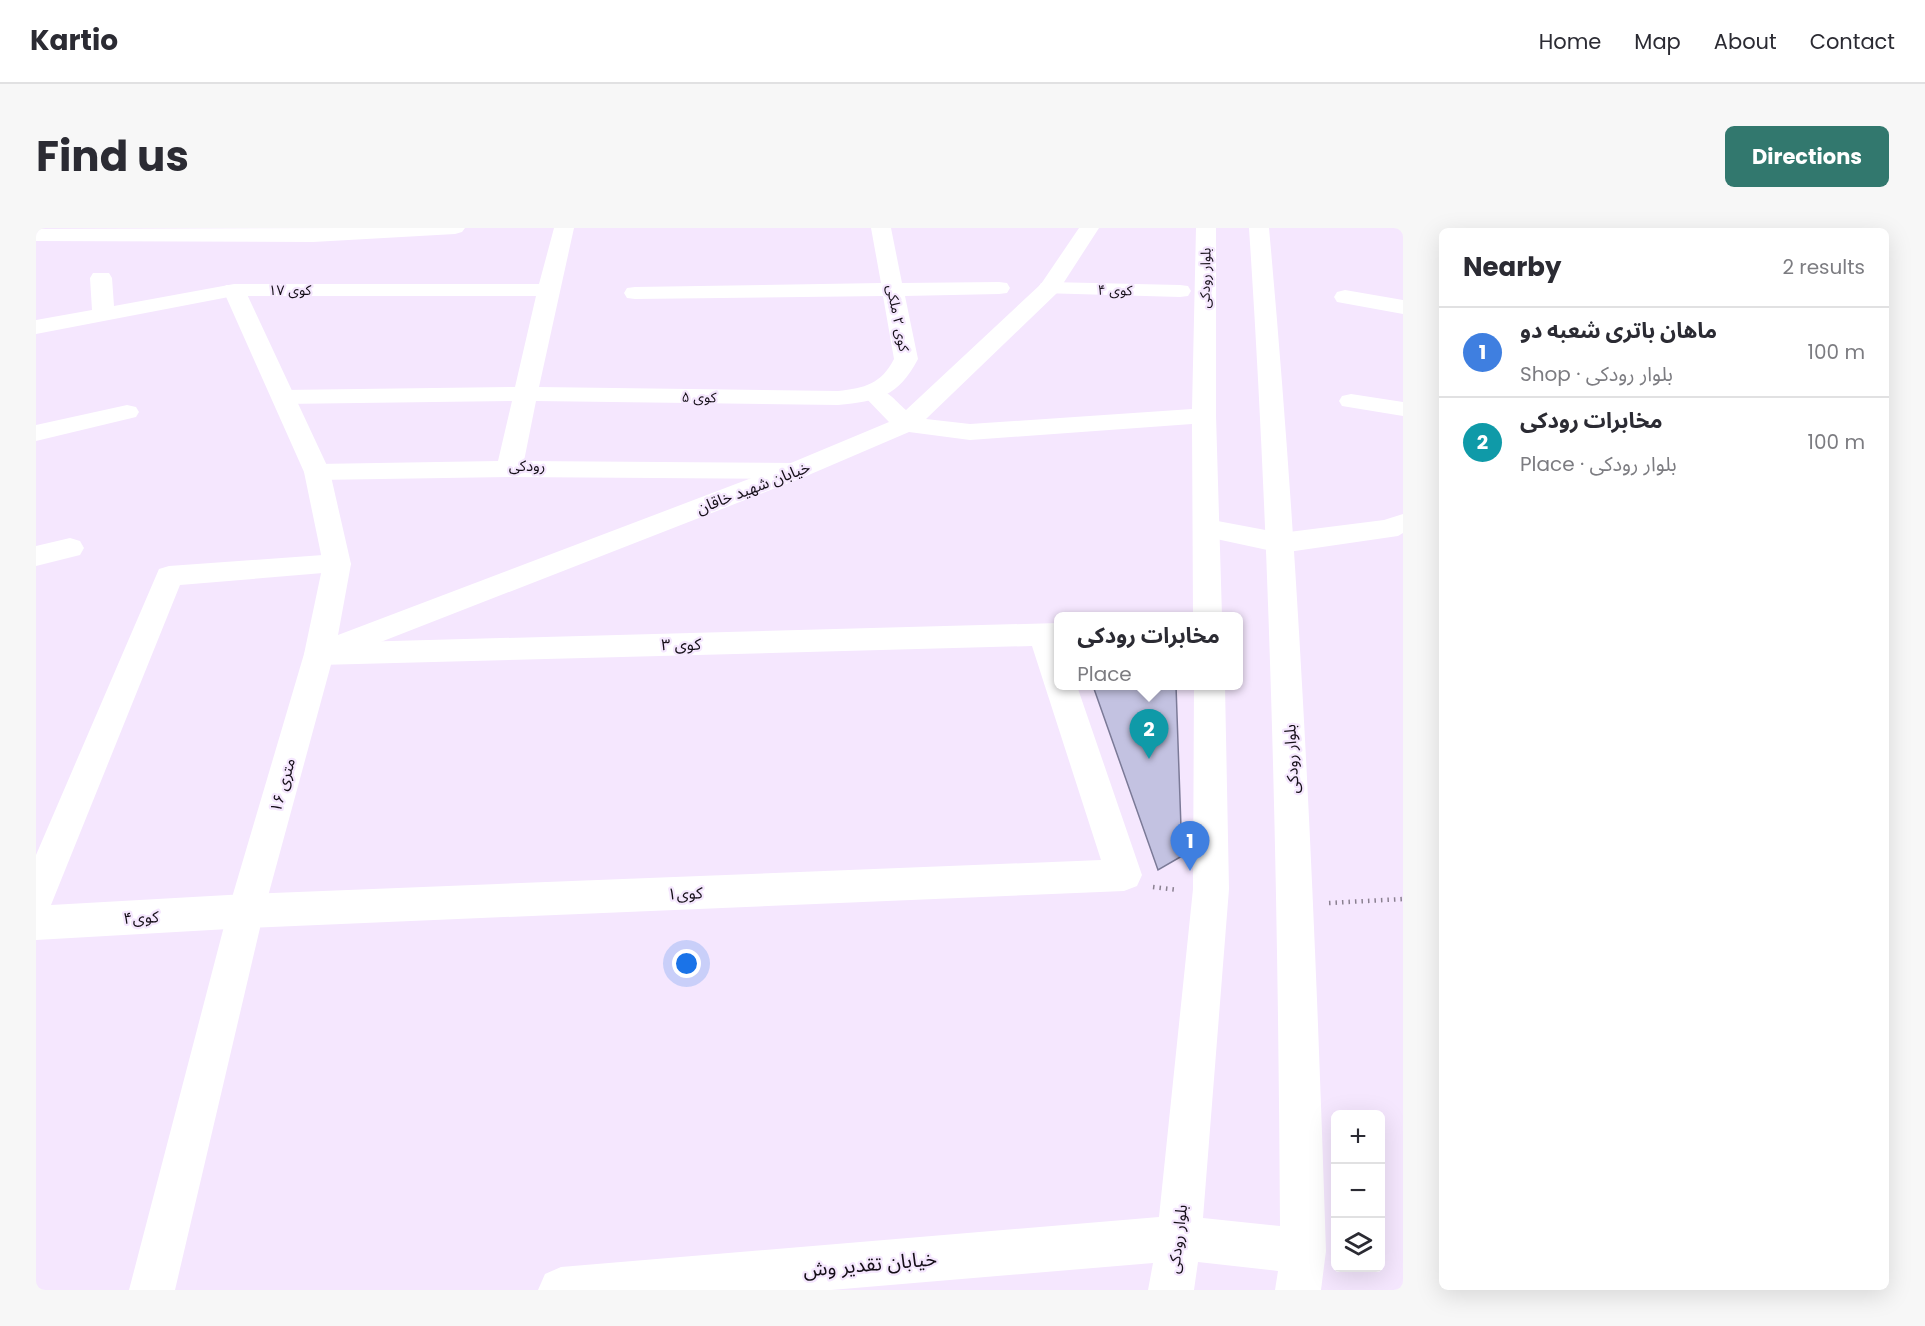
<!DOCTYPE html>
<meta charset="utf-8">
<style>
:root{--surface:#fff;--page:#f7f7f7;--text:#2b2b33;--muted:#7c7c81;--line:#e1e1e2;--accent:#32786e}
body{margin:0;font-family:Poppins,"Noto Sans Arabic",sans-serif;background:var(--page);color:var(--text)}
.controls{position:absolute;right:18px;bottom:18px;display:grid;overflow:hidden;border-radius:9px;box-shadow:0 6px 24px #0002}
.controls button{width:54px;height:54px;display:grid;place-items:center;padding:0;border:0;border-bottom:2px solid var(--line);background:var(--surface);color:var(--text);font:30px sans-serif}
.you{position:absolute;left:651px;top:736px;width:21px;height:21px;margin:-15px;border:4px solid #fff;border-radius:50%;background:#1a73e8;box-shadow:0 0 0 9px #1a73e833}
.badge{display:grid;place-items:center;width:39px;height:39px;border-radius:50%;background:var(--accent);color:#fff;font-size:20px;font-weight:700}
.pin{position:absolute;translate:-50% -50px;filter:drop-shadow(0 2px 3px #0008)}
.pin::after{content:'';position:absolute;top:32px;width:21px;height:18px;background:inherit;clip-path:polygon(0 0,100% 0,50% 100%)}
.popup{position:absolute;left:1018px;top:384px;width:189px;height:78px;box-sizing:border-box;display:grid;place-content:center;border-radius:9px;background:var(--surface);filter:drop-shadow(0 2px 4px #0005);font-size:20px;white-space:nowrap;color:var(--muted)}
.popup b{font-size:22px;color:var(--text)}
.popup::after{content:'';position:absolute;left:50%;top:100%;margin-left:-12px;border:12px solid transparent;border-top-color:var(--surface)}
.list{margin:0;padding:0;list-style:none}
h2{display:flex;justify-content:space-between;align-items:center;height:78px;margin:0;padding:0 24px;font-size:26px}
h2 small{font-size:20px;font-weight:400;color:var(--muted)}
.list li{display:grid;grid-template-columns:39px 1fr auto;gap:18px;align-items:center;box-sizing:border-box;height:90px;padding:0 24px;border-top:2px solid var(--line)}
.list b{display:block;font-size:22px;white-space:nowrap}
.list p{margin:0;font-size:20px;white-space:nowrap;color:var(--muted)}
.list em{font-size:20px;font-style:normal;color:var(--muted)}
.icon{flex:none;width:33px;height:33px;fill:none;stroke:currentColor;stroke-width:2;stroke-linecap:round;stroke-linejoin:round}
.map{position:relative;flex:none;width:1367px;height:1062px;overflow:hidden;border-radius:9px}
header{display:flex;align-items:center;gap:36px;box-sizing:border-box;height:84px;padding:0 30px;background:var(--surface);border-bottom:2px solid var(--line)}
header strong{font-size:28px}
nav{display:flex;gap:33px;margin-inline-start:auto;font-size:21px}
.intro{display:flex;align-items:center;justify-content:space-between;box-sizing:border-box;height:144px;padding:0 36px}
h1{margin:0;font-size:42px}
.button{padding:15px 27px;border-radius:9px;background:var(--accent);color:#fff;font-size:21px;font-weight:700}
main{display:flex;gap:36px;padding:0 36px}
aside{flex:1;background:var(--surface);border-radius:9px;box-shadow:0 6px 24px #0002}
.map>svg:first-child{display:block}
.building{fill:#c3c2e1;stroke:#7b7a97;stroke-width:1.5}
.lines{fill:none;stroke-linecap:round;stroke-linejoin:round}
.path{stroke:#8a8090;stroke-width:4.5;stroke-dasharray:1.5 5;stroke-linecap:butt}
.street{fill:#fff;fill-rule:evenodd}
.secondary{fill:#fff;fill-rule:evenodd}
.labels{text-anchor:middle;stroke-width:4.5;stroke-linejoin:round;paint-order:stroke}
.far-street-label{font-size:14px;fill:#140e17;stroke:#f5e7fe}
.far-neighbourhood-label{font-size:15px;fill:#140e17;stroke:#f5e7fe}
.street-label{font-size:16px;fill:#140e17;stroke:#f5e7fe}
.near-street-label{font-size:20px;fill:#140e17;stroke:#f5e7fe}
</style>
<header>
<strong>Kartio</strong>
<nav><a>Home</a><a>Map</a><a>About</a><a>Contact</a></nav>
</header>
<div class="intro"><h1>Find us</h1><a class="button">Directions</a></div>
<main>
<div class="map">
<svg width="1367" height="1062" viewBox="0 0 1367 1062">
<rect width="100%" height="100%" fill="#f5e7fe"/>
<!-- building -->
<polygon class="building" points="1057,458 1140,458 1146,628 1122,642"/>
<g class="lines">
<!-- path -->
<g class="path">
<polyline points="1117,659 1142,662"/>
<polyline points="1293,675 1367,671"/>
</g>
<!-- street -->
<g class="street">
<polygon points="312,0 429,0 426,4 419,6 277,14 0,13 0,1"/>
<path d="M518,0H538L503,159L802,163C829,160 845,156 858,131L847,68L599,71L591,70L588,65L591,60L599,59L845,55L835,0H855L866,55L963,54L971,55L974,60L971,65L963,66L869,68L882,131C862,169 842,173 802,177L500,173L488,233L759,235L768,237L772,243L768,249L759,251L473,249L281,252L272,250L268,244L272,238L281,236L462,233L476,173L247,176L238,174L235,169L238,164L247,162L479,159L500,68H198L0,106V92L56,82L54,50L57,45H73L76,50L78,78L198,56H503Z"/>
<polygon points="1013,54 1144,57 1152,58 1155,63 1152,68 1144,69 1005,65 1002,60 1005,55"/>
<polygon points="1309,62 1367,72 1367,86 1301,74 1298,69 1301,64"/>
<polygon points="1315,166 1367,174 1367,188 1306,178 1303,173 1306,168"/>
<polygon points="91,177 100,179 103,184 100,189 0,213 0,197"/>
<polygon points="1367,286 1367,305 1362,308 1245,325 1171,309 1161,307 1157,300 1161,293 1171,291 1245,305 1348,292"/>
<polygon points="34,310 44,313 48,320 44,327 0,338 0,318"/>
<polygon points="301,326 311,329 315,336 311,343 144,357 15,677 210,666 1065,632 996,418 283,437 272,434 268,426 272,418 283,415 1023,395 1023,458 1041,458 1106,647 1101,658 1088,663 210,700 0,712 0,627 123,341 133,338"/>
</g>
<!-- secondary -->
<g class="secondary">
<path d="M1043,0H1063L1021,65L890,191L934,196L1156,181L1160,0H1180V188L1186,388H1157L1156,196L934,212L873,204L768,249L296,433L228,683L139,1062H93L192,683L268,426L287,336L268,244L187,62L190,57H206L209,62L294,244L315,336L302,407L750,237L853,194L826,166L829,161C848,156 857,171 870,182L1005,56Z"/>
<path d="M1213,0H1233C1264,340 1279,681 1290,1023L1285,1062H1239L1242,1043L1162,1034L1158,1062H1112L1117,1035L795,1062H502L509,1046L525,1039L1123,989L1157,661L1158,458H1189L1193,661L1167,990L1244,998C1242,665 1235,332 1213,0Z"/>
</g>
</g>
<g class="labels">
<!-- far-street labels -->
<g class="far-street-label">
<text transform="translate(1169 50) rotate(-89)" y="5">بلوار رودکی</text>
<text x="254" y="67">کوی ۱۷</text>
<text transform="translate(1079 62) rotate(1)" y="5">کوی ۴</text>
<text transform="translate(862 90) rotate(79)" y="5">کوی ۲ ملکی</text>
<text transform="translate(663 169) rotate(1)" y="5">کوی ۵</text>
</g>
<!-- far-neighbourhood labels -->
<g class="far-neighbourhood-label">
<text x="491" y="243">رودکی</text>
</g>
<!-- street labels -->
<g class="street-label">
<text transform="translate(717 259) rotate(-21)" y="6">خیابان شهید خاقان</text>
<text transform="translate(645 416) rotate(-1)" y="6">کوی ۳</text>
<text transform="translate(1255 531) rotate(-93)" y="6">بلوار رودکی</text>
<text transform="translate(246 557) rotate(-74)" y="6">۱۶ متری</text>
<text transform="translate(649 665) rotate(-2)" y="6">کوی۱</text>
<text transform="translate(105 689) rotate(-3)" y="6">کوی۴</text>
<text transform="translate(1141 1011) rotate(-83)" y="6">بلوار رودکی</text>
</g>
<!-- near-street labels -->
<g class="near-street-label">
<text transform="translate(834 1036) rotate(-5)" y="7">خیابان تقدیر وش</text>
</g>
</g>
</svg>
<div class="controls">
<button>+</button>
<button>−</button>
<button><svg class="icon" aria-label="layers" viewBox="0 0 24 24"><path d="M12 4l9 5-9 5-9-5zM3 14l9 5 9-5"/></svg></button>
</div>
<div class="you"></div>
<div class="pin badge" style="left:1154px;top:643px;background:#3f7fe0">1</div>
<div class="pin badge" style="left:1113px;top:531px;background:#0f9aa8">2</div>
<div class="popup"><b>مخابرات رودکی</b>Place</div>
</div>
<aside>
<h2>Nearby<small>2 results</small></h2>
<ul class="list">
<li><span class="badge" style="background:#3f7fe0">1</span><div><b>ماهان باتری شعبه دو</b><p>Shop · بلوار رودکی</p></div><em>100 m</em></li>
<li><span class="badge" style="background:#0f9aa8">2</span><div><b>مخابرات رودکی</b><p>Place · بلوار رودکی</p></div><em>100 m</em></li>
</ul>
</aside>
</main>
